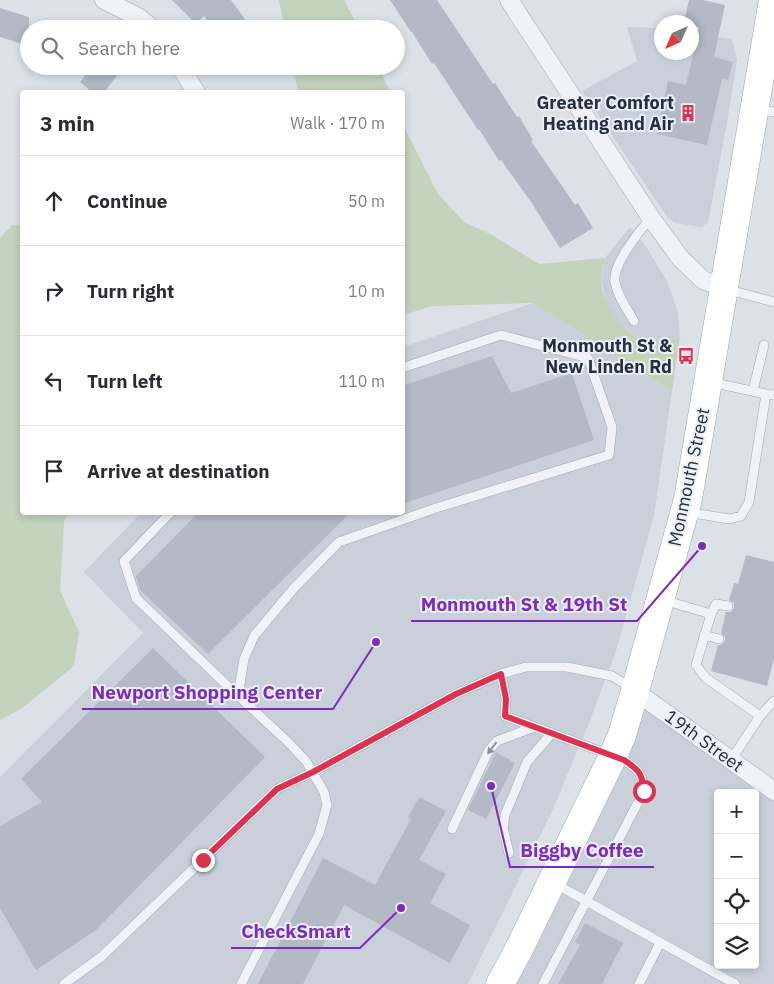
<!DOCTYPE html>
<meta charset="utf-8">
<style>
:root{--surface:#fff;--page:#f2f2f3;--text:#2b2b33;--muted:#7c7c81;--line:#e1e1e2}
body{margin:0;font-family:"IBM Plex Sans",sans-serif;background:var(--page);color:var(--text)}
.controls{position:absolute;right:15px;bottom:15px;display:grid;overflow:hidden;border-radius:5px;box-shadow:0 2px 8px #0003}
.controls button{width:45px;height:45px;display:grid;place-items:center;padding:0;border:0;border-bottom:1px solid var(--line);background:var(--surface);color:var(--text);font:25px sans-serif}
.compass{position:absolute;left:654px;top:15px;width:45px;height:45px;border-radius:50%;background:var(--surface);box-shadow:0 2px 8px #0003;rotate:225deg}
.stop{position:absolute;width:15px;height:15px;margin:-11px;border:4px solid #dc3250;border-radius:50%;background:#fff}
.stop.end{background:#dc3250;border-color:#fff;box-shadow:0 1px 5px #0008}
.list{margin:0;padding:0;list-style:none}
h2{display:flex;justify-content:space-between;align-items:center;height:65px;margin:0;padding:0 20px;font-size:21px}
h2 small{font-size:16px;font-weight:400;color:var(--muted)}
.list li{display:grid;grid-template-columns:32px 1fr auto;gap:15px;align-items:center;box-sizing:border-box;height:90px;padding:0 20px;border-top:1px solid var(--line)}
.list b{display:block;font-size:19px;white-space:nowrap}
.list em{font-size:16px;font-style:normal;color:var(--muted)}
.icon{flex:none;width:28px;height:28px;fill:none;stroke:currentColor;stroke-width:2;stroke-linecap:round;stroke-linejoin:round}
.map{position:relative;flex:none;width:774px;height:984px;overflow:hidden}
.search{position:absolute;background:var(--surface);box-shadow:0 2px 8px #0003;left:20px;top:20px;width:385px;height:55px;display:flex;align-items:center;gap:12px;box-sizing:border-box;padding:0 18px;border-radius:28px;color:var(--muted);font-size:19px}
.panel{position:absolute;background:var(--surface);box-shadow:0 2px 8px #0003;left:20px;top:90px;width:385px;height:425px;border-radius:5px}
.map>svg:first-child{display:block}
.built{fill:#cad0da;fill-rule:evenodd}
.green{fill:#c3d3bc}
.building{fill:#b3bac5}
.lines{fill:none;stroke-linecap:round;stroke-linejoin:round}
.lane-casing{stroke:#a1a8b2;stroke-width:10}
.street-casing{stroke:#a1a8b2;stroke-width:19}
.primary-casing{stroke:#9aa6b5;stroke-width:29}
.lane{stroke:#eff2f6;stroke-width:9}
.street{stroke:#eff2f6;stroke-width:18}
.primary{stroke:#fff;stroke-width:28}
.oneway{fill:#8a909b}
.route{stroke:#dc3250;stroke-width:6}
.labels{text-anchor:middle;stroke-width:4;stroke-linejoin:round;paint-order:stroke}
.poi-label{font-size:18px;font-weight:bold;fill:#242f40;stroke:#ecf0f6;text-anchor:end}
.street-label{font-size:18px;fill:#242f40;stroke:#ecf0f6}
.leader{fill:none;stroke:#7b2cbf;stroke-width:2}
.callout-dot{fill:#7b2cbf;stroke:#ecf0f6;stroke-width:2}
.callout-label{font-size:19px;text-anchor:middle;font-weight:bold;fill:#7b2cbf;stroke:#ecf0f6;stroke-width:4;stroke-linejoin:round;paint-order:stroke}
</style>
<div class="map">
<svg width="774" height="984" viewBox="0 0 774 984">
<rect width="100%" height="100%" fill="#dce1e8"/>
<!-- built -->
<g class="built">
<polygon points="627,27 661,28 662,52 692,52 692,33 732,39 737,60 728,117 708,223 701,227 676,223 668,218 582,91 637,61"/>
<polygon points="630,227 645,245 667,281 678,312 680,337 648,349 614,316 606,302 601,278 605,258"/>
<polygon points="533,303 672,391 654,516 616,651 589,723 553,809 468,984 0,984 0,777 143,633 84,572 141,513 402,512 403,347"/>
<path d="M635,691L774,791V984H500ZM718,793H755V965H718Z"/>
</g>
<!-- green -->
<g class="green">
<polygon points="279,0 344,0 359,29 285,29"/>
<polygon points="293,66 378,66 390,92 298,92"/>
<path d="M402,123L438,194L464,222L492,235L539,264L605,258C604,264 601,272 601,278C601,309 627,329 648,349L680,337L672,391L533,303L432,306L403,315Z"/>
<polygon points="12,225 22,226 22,512 68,513 64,522 60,591 79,632 74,666 21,709 0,720 0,238"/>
</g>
<!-- building -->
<g class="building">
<polygon points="172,0 231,0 252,29 214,29 204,16 196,24"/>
<polygon points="390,0 437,0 493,84 495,83 517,117 519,116 533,140 531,141 575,205 578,203 593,228 560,248 531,202 501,160 499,161 479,129 478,130 434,63 432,64 412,32 411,32"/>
<polygon points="689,0 703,0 725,5 714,57 733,62 728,80 722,79 707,145 657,134 668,81 686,85 699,27 692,26 692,22 684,22"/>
<polygon points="0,8 29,17 29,46 0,37"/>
<polygon points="93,66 125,66 104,92 92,92 80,82"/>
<polygon points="492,356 511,393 572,373 594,440 402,504 402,386"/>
<polygon points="199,512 351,512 208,654 140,590 136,576"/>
<polygon points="746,555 774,562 774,659 767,686 711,671 718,645 721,645 725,641 725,637 721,633 726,612 731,612 734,608 734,603 729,600 734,583 738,584"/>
<polygon points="153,648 265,757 96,930 36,970 0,908 0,826 42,802 21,779"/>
<polygon points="496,752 515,763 486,819 468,810"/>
<polygon points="419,797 446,811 419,860 446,874 430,903 470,925 450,963 344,905 303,984 258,984 323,858 375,885 411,819 408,817"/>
<polygon points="585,923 623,943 602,984 558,984 580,945 575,942"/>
</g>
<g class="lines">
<!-- lane casing -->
<g class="lane-casing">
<g id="lane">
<polyline points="757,109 774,112"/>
<polyline points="726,289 774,302"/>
<path d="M634,321C627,309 618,297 615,282C612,265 640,230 651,218"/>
<polyline points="710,382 766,394"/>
<polyline points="753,391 764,345"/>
<polyline points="171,512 124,561 136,598 238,696"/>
<polyline points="687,512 729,519 741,516 749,502 766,394 774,395"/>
<polyline points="663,600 711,614"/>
<polyline points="728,606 716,604 711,614 696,665 706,678 760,716"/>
<polyline points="704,635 719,639"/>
<path d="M501,674L506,699L505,716L624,760C639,770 642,773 644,791L543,984"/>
<polyline points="731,760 760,716 774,701"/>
<polyline points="452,829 489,750 497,741 534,727"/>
<polyline points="509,853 503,828 505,815 527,762 552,733"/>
<polyline points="554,883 735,984"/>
<polyline points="64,984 101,957 277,789 313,772 456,694 501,674 526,667 567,667 612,676 633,689"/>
<polyline points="241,984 319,834 327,805 324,792 306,761 286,740 238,696 244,659 254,636 294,588 339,542 436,508 609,455 612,427 588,358 501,335 402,368"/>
<polyline points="639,984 660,943"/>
</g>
</g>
<!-- street casing -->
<g class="street-casing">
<g id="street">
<polyline points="104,0 138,17 153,29"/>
<polyline points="509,0 651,218 681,259 703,280 724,288"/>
<polyline points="180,66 196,92"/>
<polyline points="635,691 774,791"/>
</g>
</g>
<!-- primary casing -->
<g class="primary-casing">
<polyline id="primary" points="500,984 517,953 613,756 622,735 635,691 688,499 773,0"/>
</g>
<!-- lane -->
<use href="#lane" class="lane"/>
<!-- street -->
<use href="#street" class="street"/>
<!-- primary -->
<use href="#primary" class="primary"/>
</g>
<!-- one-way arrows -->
<defs><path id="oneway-solid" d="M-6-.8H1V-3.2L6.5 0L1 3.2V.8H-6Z" transform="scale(1.25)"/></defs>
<use class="oneway" href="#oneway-solid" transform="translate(492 748) rotate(127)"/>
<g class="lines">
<!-- route -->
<path class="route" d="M203,860L277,789L313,772L456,694L501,674L506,699L505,716L624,760C639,770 642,773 644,791"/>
</g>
<!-- icons -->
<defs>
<g id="building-bare" transform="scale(1.35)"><path d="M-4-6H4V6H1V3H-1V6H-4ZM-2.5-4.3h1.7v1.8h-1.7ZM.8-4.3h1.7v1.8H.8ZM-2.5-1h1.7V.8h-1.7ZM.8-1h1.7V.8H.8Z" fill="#dc3250" stroke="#ecf0f6" stroke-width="2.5" paint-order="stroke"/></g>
<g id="bus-bare" transform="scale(1.35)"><path d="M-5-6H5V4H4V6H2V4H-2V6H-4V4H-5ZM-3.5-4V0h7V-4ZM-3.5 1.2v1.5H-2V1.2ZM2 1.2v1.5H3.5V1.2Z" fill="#dc3250" stroke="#ecf0f6" stroke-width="2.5" paint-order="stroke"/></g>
</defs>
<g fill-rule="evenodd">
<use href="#building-bare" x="688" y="113"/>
<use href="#bus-bare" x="686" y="356"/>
</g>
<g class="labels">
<!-- poi labels -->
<g class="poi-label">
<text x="674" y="109">Greater Comfort<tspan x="674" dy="21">Heating and Air</tspan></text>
<text x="672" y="352">Monmouth St &amp;<tspan x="672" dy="21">New Linden Rd</tspan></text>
</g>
<!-- street labels -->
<g class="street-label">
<text transform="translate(689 477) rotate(-78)" y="6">Monmouth Street</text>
<text transform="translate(704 741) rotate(36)" y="6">19th Street</text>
</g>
</g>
<!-- callouts -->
<path class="leader" d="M702 546L637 621H411M376 642L333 709H82M491 786L510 867H654M401 908L360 948H231"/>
<g class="callout-dot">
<circle cx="702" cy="546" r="5"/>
<circle cx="376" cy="642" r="5"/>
<circle cx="491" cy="786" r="5"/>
<circle cx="401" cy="908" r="5"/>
</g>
<g class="callout-label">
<text x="524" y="611">Monmouth St &amp; 19th St</text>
<text x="207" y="699">Newport Shopping Center</text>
<text x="582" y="857">Biggby Coffee</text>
<text x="296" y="938">CheckSmart</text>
</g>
</svg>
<div class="controls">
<button>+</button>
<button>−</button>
<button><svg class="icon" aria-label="locate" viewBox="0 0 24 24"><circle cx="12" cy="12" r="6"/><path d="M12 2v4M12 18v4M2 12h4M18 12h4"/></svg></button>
<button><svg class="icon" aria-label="layers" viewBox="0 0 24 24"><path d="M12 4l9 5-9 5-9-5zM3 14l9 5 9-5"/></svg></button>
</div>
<svg class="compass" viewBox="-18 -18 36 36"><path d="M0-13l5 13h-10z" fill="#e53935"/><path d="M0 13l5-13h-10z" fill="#7c7c81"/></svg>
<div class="stop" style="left:644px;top:791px"></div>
<div class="stop end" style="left:203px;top:860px"></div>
<div class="search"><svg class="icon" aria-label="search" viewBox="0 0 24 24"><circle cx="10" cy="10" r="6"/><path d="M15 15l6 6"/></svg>Search here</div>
<section class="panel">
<h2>3 min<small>Walk · 170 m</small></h2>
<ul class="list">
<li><svg class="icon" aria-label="ahead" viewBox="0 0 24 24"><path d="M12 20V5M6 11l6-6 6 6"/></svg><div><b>Continue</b></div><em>50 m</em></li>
<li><svg class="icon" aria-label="right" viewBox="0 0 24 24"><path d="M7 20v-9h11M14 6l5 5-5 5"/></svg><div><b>Turn right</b></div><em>10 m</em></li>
<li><svg class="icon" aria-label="left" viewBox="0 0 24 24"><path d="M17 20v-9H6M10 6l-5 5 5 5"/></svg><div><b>Turn left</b></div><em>110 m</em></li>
<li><svg class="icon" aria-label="arrive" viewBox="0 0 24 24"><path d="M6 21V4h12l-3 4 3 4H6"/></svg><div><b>Arrive at destination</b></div></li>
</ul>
</section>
</div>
